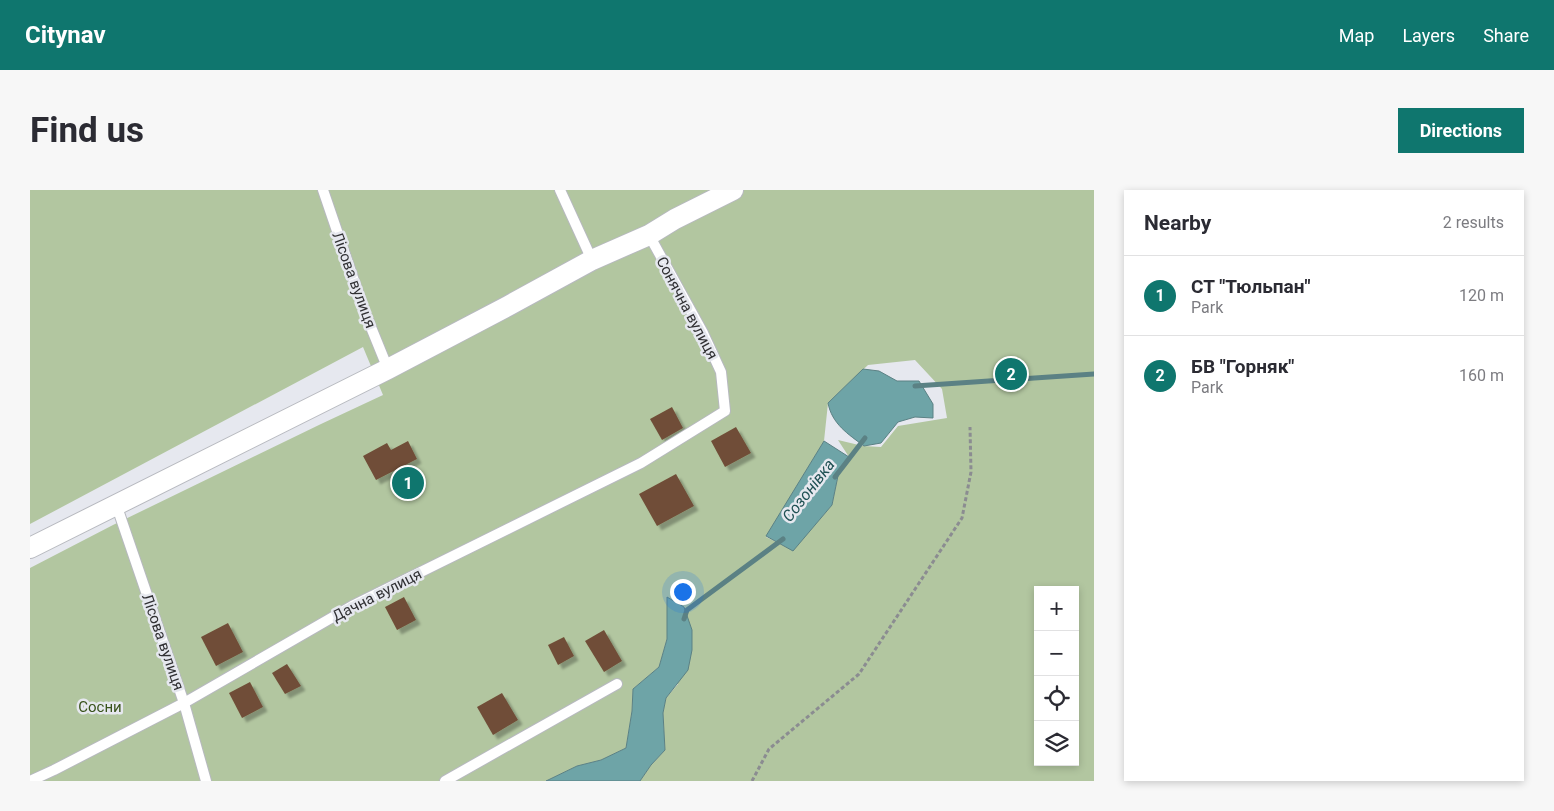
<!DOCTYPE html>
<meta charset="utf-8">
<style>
:root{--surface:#fff;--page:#f7f7f7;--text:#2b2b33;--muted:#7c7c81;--line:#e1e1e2;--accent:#0f766e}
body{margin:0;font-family:Roboto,sans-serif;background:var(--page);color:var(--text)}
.controls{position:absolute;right:15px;bottom:15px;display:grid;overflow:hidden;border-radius:0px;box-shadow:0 2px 8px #0003}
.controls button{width:45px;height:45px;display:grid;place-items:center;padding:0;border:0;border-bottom:1px solid var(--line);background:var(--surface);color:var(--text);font:25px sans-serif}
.you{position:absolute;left:652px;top:401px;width:18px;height:18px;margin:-12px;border:4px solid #fff;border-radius:50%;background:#1a73e8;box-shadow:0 0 0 8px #1a73e833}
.badge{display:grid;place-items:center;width:32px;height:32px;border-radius:50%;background:var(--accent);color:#fff;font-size:16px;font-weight:700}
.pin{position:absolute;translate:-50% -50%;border:2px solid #fff;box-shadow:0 1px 5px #0006}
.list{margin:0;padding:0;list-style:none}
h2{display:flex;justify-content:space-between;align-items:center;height:65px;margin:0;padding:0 20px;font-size:21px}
h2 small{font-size:16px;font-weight:400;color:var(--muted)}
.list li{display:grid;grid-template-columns:32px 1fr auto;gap:15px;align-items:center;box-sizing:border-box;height:80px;padding:0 20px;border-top:1px solid var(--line)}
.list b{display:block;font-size:19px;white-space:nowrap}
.list p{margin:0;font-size:16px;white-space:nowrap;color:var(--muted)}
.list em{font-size:16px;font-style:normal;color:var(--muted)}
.icon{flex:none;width:28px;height:28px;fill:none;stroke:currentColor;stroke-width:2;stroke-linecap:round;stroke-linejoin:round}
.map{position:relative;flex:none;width:1064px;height:591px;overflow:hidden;border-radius:0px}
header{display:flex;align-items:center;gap:30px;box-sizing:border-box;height:70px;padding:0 25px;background:var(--accent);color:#fff}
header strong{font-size:24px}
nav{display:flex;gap:28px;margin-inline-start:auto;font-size:18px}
.intro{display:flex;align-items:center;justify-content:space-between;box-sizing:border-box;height:120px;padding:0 30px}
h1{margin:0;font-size:35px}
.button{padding:12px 22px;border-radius:0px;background:var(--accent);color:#fff;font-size:18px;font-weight:700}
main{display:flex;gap:30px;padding:0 30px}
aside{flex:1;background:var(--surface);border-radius:0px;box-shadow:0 2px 8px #0003}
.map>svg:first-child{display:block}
.green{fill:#b2c6a0;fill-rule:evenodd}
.water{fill:#6ea4a7;stroke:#5b8184}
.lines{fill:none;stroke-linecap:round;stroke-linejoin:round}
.stream{stroke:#5b8184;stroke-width:5}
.building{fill:#704e37;filter:url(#shadow)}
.lane-casing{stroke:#b7b9bf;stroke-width:12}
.street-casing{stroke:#b7b9bf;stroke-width:22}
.path{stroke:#8b8c91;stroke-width:3;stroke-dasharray:4 2.5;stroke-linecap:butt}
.lane{stroke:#fff;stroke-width:10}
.street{stroke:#fff;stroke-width:20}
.labels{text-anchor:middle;stroke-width:5;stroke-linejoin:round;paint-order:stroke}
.street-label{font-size:15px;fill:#303033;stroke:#e6e8ef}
.park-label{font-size:15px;fill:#38521a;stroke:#e6e8ef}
.water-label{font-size:16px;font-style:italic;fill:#205154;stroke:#e6e8ef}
</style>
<header>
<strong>Citynav</strong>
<nav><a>Map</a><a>Layers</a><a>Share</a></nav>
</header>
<div class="intro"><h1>Find us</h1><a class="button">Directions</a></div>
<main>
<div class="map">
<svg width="1064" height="591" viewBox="0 0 1064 591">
<defs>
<filter id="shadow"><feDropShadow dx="4.5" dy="4.5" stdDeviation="1" flood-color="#0004"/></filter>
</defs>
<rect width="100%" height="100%" fill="#e6e8ef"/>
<!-- green -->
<path class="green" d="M0,0H1064V591H610L621,575L635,560L633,523L636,508L648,494L638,408L637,449L629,477L603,499L602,521L596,558L571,570L547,576L516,591H0V378L83,335L291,234L353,205L333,157L0,334ZM885,170L912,199L917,228L868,236L851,257L833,256L808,250L819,267L809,281L802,315L763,360L736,347L794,251L798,213L838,175ZM1008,400H1045V572H1008Z"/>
<!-- water -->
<g class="water">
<path d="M833,179L849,181L867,191H889L903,214V228L885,227L868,232L851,253L834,256C818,244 802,234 798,213Z"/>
<polygon points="794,251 819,267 809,281 802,315 763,361 736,346"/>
<polygon points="637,407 654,417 662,440 662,460 658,480 636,508 633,523 635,560 621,575 610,591 516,591 547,576 571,570 596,558 602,521 603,499 629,477 637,449"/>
</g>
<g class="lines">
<!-- stream -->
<g class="stream">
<polyline points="885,196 1064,184"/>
<polyline points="805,287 835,248"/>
<polyline points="654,429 657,420 753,349"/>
</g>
</g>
<!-- building -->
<g class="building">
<polygon points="642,217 653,238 632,250 620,229"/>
<polygon points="706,237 721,263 695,277 681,251"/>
<polygon points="378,251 387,269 346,290 333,266 357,253 361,260"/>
<polygon points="646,284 664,316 627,336 609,304"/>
<polygon points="374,407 386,430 367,440 355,417"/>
<polygon points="198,433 213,462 186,476 171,447"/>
<polygon points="574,440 592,471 574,482 555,451"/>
<polygon points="534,447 544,466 528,475 518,455"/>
<polygon points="257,474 271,496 255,504 242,483"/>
<polygon points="220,492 233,517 212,528 199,503"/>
<polygon points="472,503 488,530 463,545 447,517"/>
</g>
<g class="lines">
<!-- lane casing -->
<g class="lane-casing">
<g id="lane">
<polyline points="293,0 334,120 358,179"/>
<polyline points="530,0 562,70"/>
<polyline points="86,314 154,513 176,591"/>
<polyline points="0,591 24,580 154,513 322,416 611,273 695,221 691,182 673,143 619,45"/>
<polyline points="415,591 587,494"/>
</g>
</g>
<!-- street casing -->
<g class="street-casing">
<polyline id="street" points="0,358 358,179 478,116 562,70 619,45 645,29 703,0"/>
</g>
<!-- path -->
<polyline class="path" points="722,591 739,559 829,484 932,328 941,282 940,237"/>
<!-- lane -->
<use href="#lane" class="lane"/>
<!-- street -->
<use href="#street" class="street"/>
</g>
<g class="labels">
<!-- street labels -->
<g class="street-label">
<text transform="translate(324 90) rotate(70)" y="5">Лісова вулиця</text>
<text transform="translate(657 118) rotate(62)" y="5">Сонячна вулиця</text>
<text transform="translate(347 405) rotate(-27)" y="5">Дачна вулиця</text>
<text transform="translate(133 452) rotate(71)" y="5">Лісова вулиця</text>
</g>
<!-- park labels -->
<g class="park-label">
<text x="70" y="522">Сосни</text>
</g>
<!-- water labels -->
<g class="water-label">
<text transform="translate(778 300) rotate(-52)" y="6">Созонівка</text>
</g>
</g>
</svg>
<div class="controls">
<button>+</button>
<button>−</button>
<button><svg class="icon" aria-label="locate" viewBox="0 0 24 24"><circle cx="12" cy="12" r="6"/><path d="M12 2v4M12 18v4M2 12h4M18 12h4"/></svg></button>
<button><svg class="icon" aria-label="layers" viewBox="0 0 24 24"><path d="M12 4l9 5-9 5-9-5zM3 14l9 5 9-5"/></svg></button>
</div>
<div class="you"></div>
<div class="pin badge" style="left:378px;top:293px">1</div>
<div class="pin badge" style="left:981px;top:184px">2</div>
</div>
<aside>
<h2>Nearby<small>2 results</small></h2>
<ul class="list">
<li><span class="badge">1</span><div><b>СТ &quot;Тюльпан&quot;</b><p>Park</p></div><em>120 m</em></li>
<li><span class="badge">2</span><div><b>БВ &quot;Горняк&quot;</b><p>Park</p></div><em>160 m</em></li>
</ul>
</aside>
</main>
